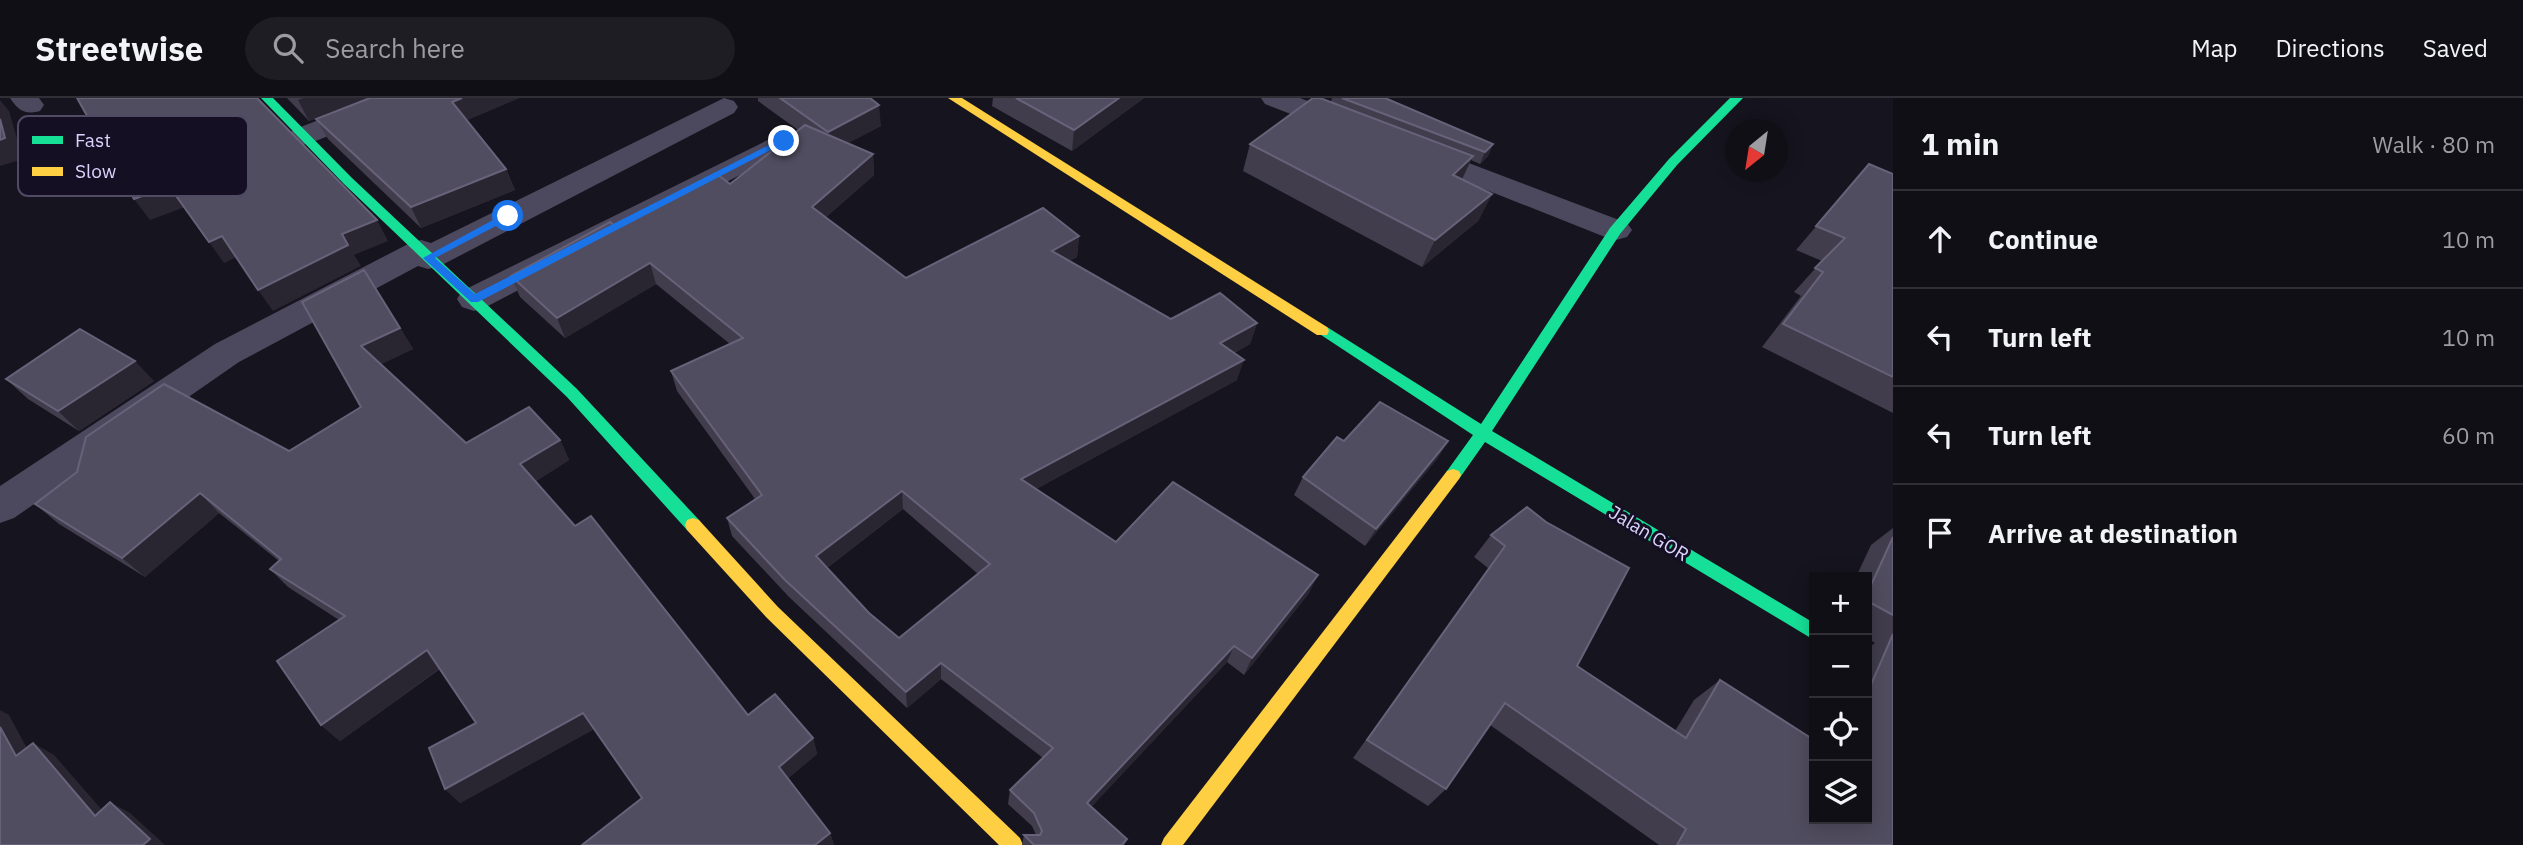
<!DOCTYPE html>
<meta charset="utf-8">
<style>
:root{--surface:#100f16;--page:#1e1d23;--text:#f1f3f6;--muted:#9c9ca1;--line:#302f35}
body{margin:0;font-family:"IBM Plex Sans",sans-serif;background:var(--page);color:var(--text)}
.controls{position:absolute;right:21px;bottom:21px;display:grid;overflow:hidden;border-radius:0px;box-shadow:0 4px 18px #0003}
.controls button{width:63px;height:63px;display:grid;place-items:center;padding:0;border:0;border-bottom:2px solid var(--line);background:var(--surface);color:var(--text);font:35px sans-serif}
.compass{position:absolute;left:1725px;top:21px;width:63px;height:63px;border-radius:50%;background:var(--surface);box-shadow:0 4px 18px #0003;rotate:210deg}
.stop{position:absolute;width:21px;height:21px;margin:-16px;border:5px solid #1a73e8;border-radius:50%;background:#fff}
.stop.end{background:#1a73e8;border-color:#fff;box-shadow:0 2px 7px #0008}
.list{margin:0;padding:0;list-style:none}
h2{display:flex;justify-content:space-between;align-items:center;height:91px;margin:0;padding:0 28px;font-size:30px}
h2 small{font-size:23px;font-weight:400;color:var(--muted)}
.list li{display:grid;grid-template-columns:46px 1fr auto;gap:21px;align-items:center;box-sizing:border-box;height:98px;padding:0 28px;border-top:2px solid var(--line)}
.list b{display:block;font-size:26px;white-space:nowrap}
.list em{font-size:23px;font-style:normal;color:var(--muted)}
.icon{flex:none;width:38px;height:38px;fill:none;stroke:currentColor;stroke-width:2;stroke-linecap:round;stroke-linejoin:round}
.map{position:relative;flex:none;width:1893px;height:747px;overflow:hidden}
header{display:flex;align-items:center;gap:42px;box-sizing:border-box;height:98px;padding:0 35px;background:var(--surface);border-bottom:2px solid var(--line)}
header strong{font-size:33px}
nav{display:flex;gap:38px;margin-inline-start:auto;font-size:24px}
.search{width:490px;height:63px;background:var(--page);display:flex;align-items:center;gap:18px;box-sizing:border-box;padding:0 24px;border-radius:38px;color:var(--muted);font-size:26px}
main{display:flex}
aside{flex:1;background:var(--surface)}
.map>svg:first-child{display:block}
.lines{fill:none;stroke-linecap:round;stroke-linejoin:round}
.street{fill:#4c495e;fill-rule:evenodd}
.fast{fill:#16e098;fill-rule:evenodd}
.slow{fill:#ffcf43;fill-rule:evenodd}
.wall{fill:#413d4d;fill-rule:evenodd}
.shaded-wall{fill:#292632}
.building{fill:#514d60;stroke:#676279;stroke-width:2;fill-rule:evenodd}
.route{fill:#1a73e8}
.labels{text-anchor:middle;stroke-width:6;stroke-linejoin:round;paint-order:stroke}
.street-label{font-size:19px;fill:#dbd3fd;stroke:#140f23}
.key{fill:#140f23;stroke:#504a64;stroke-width:2}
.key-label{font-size:19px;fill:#dbd3fd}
</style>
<header>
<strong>Streetwise</strong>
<div class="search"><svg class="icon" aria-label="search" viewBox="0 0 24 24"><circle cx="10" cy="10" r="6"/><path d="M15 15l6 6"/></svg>Search here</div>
<nav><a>Map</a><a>Directions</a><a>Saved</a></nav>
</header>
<main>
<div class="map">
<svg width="1893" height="747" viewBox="0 0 1893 747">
<rect width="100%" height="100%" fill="#16141e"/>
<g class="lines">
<!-- street -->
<g class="street">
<path d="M10,0H39L44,7L40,13C25,17 19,13 10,0Z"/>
<polygon points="375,0 414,0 410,6 313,44 303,47 293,44 288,38 293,32"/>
<polygon points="724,0 734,3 738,9 734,15 440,168 428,171 418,168 239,264 14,420 0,425 0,388 215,246 410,145 421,142 431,145"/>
<polygon points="1261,0 1300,0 1360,23 1364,29 1360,35 1350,38 1340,35 1265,6"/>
<polygon points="784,34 794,37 799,43 794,49 486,209 474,213 462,209 457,201 462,193"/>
<polygon points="1416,45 1627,125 1632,132 1627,139 1616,142 1605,139 1406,60 1401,54 1406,48"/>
</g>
<!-- fast -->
<g class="fast">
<polygon points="261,0 273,0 352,80 577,291 699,422 701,427 699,432 693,434 687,432 567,299 344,86"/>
<polygon points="1730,0 1743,0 1677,67 1620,136 1492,333 1814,525 1814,542 1485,344 1459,381 1447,381 1445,377 1447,373 1473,337 1315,233 1317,229 1327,229 1481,326 1610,130 1669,61"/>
</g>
<!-- slow -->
<g class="slow">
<polygon points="948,0 962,0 1327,229 1329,233 1327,237 1317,237"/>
<polygon points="1453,371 1459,373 1461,377 1459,381 1183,747 1161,747 1164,740 1447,373"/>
<polygon points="693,420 699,422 778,509 1020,740 1023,747 999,747 766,519 687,432 685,427 687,422"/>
</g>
</g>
<!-- wall -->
<g class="wall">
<polygon points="287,0 368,0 309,23"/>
<polygon points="370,0 519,0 466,22 506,71 515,92 421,130 328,41 316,21"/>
<path d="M758,0H870L881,28L847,45L873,56L874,77L826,119L906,180L1079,138L1077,159L1069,163L1171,221L1257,225L1250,246L1234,255L1237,282L1036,391L1116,444L1309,495L1244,577L1227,564L1091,709L1127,741L1124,747H1022L1024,737H1036L1032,728L1008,706L1010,692L1043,660L941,581L907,610L789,499L732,438L727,420L755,401L677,293L671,273L730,246L656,186L565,240L520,199L511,178L616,129L730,86L798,32L758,3ZM903,411L978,476L899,540L869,515L827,470Z"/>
<polygon points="993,0 1144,0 1072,53 992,8"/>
<polygon points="1332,0 1385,0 1493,46 1488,58 1480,66 1471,62 1462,82 1492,96 1478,123 1422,169 1243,73 1250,46 1331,4"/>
<polygon points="1869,66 1893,76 1893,315 1762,249 1801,198 1794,194 1822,163 1796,152"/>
<polygon points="302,204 400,230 413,251 381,266 466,345 560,342 569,362 536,383 575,428 748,617 813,640 817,656 788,680 830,735 834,747 582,747 642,700 594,631 460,705 445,691 476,625 440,571 340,643 321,627 339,522 288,489 270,471 279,463 219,415 145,479 59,426 35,406 289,353 361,309"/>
<polygon points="6,281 154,283 79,333 28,301"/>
<polygon points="1344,343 1448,343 1437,361 1365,448 1294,397 1303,379"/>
<polygon points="1527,409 1577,568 1675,633 1694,602 1720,582 1867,721 1867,551 1875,545 1867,540 1867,479 1856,479 1871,447 1893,430 1893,747 1659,747 1490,627 1446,691 1428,708 1353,660 1488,470 1474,459 1491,437"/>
</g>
<!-- shaded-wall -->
<g class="shaded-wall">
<polygon points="304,0 368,0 309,23 298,2"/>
<polygon points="462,0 519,0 461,25 452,4"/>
<polygon points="1119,0 1144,0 1072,53 1074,32"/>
<polygon points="0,2 9,13 23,61 0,68"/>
<polygon points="879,7 881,28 830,55 828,34"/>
<polygon points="1493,46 1488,58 1480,66 1485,54"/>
<polygon points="873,56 874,77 814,129 812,109"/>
<polygon points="1473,58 1460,85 1453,77"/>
<polygon points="506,71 515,92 421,130 411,109"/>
<polygon points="169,88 185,109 150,122 134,101"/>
<polygon points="1492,96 1478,123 1422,169 1435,142"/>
<polygon points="377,122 388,143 354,157 361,168 273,213 258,192 342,136"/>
<polygon points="222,138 237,159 224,165 209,144"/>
<polygon points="1079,138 1077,159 1050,173 1052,153"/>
<polygon points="650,165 656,186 565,240 557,220"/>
<polygon points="1257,225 1250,246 1214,265 1220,245"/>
<polygon points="400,230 413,251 375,269 361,248"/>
<polygon points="1244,262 1237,282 1019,400 1021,381"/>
<polygon points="135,263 154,283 79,333 58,313"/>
<polygon points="560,342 569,362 531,386 520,366"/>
<polygon points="1448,343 1437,361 1365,448 1376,431"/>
<polygon points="902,393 903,411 819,476 816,458"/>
<polygon points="200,395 219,415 145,479 122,460"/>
<polygon points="1318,477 1309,495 1244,577 1252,560"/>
<polygon points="1234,548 1227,564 1083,718 1087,705"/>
<polygon points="427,552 442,569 340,643 321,627"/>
<polygon points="941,565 941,581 907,610 906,594"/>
<polygon points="0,612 9,617 37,669 16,658 0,629"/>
<polygon points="583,615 594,631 460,705 445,691"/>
<polygon points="813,640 817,656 784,684 779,669"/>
<polygon points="33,645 54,657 116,728 95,718"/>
<polygon points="110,704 130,715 165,747 143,747"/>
<polygon points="830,735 834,747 815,747"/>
</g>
<!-- building -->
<g class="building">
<polygon points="77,0 257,0 377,122 342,136 348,147 258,192 222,138 209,144 169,88 134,101"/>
<polygon points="370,0 462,0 452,4 506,71 411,109 316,21"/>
<polygon points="780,0 870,0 879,7 828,34"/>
<polygon points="1016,0 1119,0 1074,32"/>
<polygon points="1313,0 1320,0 1473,58 1453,77 1492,96 1435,142 1250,46"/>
<polygon points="1342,0 1385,0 1493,46 1485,54"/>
<polygon points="0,21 5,40 0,42"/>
<path d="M805,27L873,56L812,109L906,180L1043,110L1079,138L1052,153L1171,221L1220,195L1257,225L1220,245L1244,262L1021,381L1116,444L1173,384L1318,477L1252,560L1234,548L1087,705L1127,741L1122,747H1034L1024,737H1040L1042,733L1034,715L1010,692L1053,650L941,565L906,594L785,482L727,420L762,397L671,273L743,240L650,165L557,220L511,178L610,124L616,129L718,77L730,86ZM902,393L990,466L899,540L869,515L816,458Z"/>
<polygon points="1869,66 1893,76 1893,279 1783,226 1823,174 1815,170 1845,140 1816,128"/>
<polygon points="364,172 400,230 361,248 466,345 529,309 560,342 520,366 575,428 591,418 748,617 775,596 813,640 779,669 830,735 815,747 582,747 642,700 583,615 445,691 429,650 476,625 427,552 321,627 277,563 345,518 270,471 281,461 200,395 122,460 35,406 77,374 86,339 164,286 289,353 361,309 302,204"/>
<polygon points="80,231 135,263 58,313 6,281"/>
<polygon points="1380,304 1448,343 1376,431 1303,379 1337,339 1344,343"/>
<polygon points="1527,409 1546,424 1629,470 1577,568 1686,640 1720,582 1814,642 1814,721 1867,721 1867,596 1893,536 1893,747 1677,747 1686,731 1505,605 1446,691 1367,642 1505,448 1491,437"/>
<polygon points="1893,439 1893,517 1867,503 1867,496"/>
<polygon points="0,629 16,658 33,645 95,718 110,704 150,741 143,747 0,747"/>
</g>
<!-- route -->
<polygon class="route" points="781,41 788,43 478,204 471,204 423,160 504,116 511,116 511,120 435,160 475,196"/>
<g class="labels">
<!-- street labels -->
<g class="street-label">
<text transform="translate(1649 435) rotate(31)" y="7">Jalan GOR</text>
</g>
</g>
<!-- legend -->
<rect x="18" y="18" width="230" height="80" rx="10" class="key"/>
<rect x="32" y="38" width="31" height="8" fill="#16e098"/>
<rect x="32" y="69" width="31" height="9" fill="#ffcf43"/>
<g class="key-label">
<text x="75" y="49">Fast</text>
<text x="75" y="80">Slow</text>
</g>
</svg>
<div class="controls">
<button>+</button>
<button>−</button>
<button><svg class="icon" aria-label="locate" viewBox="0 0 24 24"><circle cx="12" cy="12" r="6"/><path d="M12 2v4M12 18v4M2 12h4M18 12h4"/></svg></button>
<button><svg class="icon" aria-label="layers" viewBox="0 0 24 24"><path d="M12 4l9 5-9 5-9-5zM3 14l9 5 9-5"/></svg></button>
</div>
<svg class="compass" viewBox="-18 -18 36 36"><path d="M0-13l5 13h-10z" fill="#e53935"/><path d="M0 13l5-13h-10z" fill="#9c9ca1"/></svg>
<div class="stop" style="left:508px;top:118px"></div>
<div class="stop end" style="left:784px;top:43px"></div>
</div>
<aside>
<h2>1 min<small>Walk · 80 m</small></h2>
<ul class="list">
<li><svg class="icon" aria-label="ahead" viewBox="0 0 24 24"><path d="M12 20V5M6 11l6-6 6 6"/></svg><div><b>Continue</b></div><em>10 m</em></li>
<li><svg class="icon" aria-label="left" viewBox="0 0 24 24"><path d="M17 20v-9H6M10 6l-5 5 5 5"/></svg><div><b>Turn left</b></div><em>10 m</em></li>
<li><svg class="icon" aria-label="left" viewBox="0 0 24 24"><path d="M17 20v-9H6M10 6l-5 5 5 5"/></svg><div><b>Turn left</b></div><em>60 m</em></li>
<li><svg class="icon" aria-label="arrive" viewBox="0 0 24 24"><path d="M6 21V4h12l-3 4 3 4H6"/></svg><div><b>Arrive at destination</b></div></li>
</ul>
</aside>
</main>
